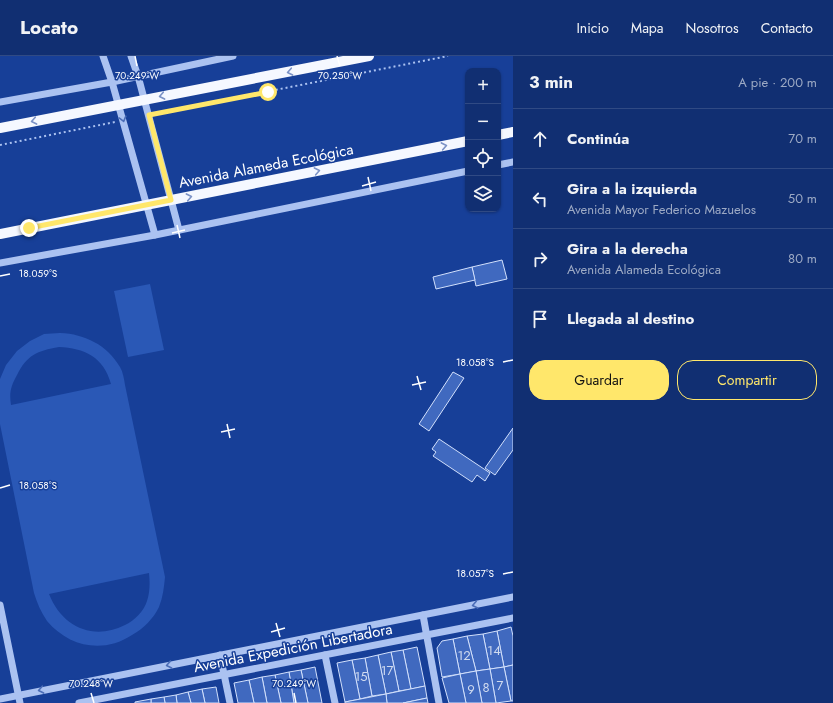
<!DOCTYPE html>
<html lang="es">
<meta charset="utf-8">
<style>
:root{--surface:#112f72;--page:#1a3777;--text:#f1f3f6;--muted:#9ca9c4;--line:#304a84;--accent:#ffe76b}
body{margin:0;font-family:Jost,sans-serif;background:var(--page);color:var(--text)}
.controls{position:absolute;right:12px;top:12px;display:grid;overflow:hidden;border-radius:8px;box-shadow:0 1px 3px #0004}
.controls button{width:36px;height:36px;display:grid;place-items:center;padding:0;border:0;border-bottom:1px solid var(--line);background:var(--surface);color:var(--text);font:20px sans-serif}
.stop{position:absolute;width:12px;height:12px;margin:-9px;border:3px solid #ffe76b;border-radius:50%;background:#fff}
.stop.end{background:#ffe76b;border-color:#fff;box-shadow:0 1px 4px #0008}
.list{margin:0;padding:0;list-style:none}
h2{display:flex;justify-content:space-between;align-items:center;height:52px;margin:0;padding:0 16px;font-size:17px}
h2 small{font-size:13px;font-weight:400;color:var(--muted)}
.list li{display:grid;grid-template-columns:26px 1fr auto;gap:12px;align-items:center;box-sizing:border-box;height:60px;padding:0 16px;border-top:1px solid var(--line)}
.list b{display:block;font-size:15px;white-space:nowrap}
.list p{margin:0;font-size:13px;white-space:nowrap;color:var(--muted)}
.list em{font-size:13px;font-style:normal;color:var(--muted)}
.actions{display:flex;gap:8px;padding:12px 16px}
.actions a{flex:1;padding:9px 0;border:1px solid var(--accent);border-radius:16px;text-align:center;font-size:14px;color:var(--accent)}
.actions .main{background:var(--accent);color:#111}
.icon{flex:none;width:22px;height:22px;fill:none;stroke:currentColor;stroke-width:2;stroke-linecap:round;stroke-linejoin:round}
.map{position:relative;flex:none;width:513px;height:647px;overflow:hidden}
header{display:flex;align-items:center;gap:24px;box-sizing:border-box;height:56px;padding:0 20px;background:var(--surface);border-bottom:1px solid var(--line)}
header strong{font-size:19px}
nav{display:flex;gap:22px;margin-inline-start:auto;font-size:14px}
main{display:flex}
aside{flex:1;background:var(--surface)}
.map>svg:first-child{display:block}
.grass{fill:#2a58b6;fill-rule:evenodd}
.building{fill:#4069bf;stroke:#d2e0fc}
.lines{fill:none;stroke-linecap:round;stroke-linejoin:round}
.path{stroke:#abc2f1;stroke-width:2;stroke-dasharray:2 3;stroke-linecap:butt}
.minor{stroke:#abc2f1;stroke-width:7}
.major{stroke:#f5f8ff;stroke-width:10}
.oneway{stroke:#7b92c6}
.oneway2{stroke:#4b6db7}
.route{stroke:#ffe76b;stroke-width:5}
.ticks{fill:none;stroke:#fff;stroke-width:1.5}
.labels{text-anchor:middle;stroke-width:3;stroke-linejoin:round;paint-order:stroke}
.number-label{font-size:13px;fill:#cfdaef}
.street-label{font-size:15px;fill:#fff;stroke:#173f98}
.ticks-label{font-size:10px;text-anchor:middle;fill:#fff;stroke:#173f98;stroke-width:3;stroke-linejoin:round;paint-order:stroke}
</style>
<header>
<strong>Locato</strong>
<nav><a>Inicio</a><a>Mapa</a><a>Nosotros</a><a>Contacto</a></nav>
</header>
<main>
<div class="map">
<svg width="513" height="647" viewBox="0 0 513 647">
<rect width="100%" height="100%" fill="#173f98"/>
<!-- grass -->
<g class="grass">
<polygon points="150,228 164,294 128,301 114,235"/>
<path d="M60,277C85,278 107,289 120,311C123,316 124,323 125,329L165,521C164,531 163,541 159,551C154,562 143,573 132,579C103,598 69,591 47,565C41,556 37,547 34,537L0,368V323L6,309L17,295L30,285L44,278ZM59,291C84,292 104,301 111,328L11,349C9,336 11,330 17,319C27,299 37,295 59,291ZM149,517C150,526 150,536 147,545C144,555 134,565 125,569C93,585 62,571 49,538Z"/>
</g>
<!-- building -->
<g class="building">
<polygon points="502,204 507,223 476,230 472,211"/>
<polygon points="472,211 475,224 436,233 433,221"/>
<polygon points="453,316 464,322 429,375 419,368"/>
<polygon points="513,372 513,394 495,419 485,412"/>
<polygon points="439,383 490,417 485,425 477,419 472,426 433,400 436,396 432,393"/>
<polygon points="511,571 513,580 513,609 504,611 497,575"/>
<polygon points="497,575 504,611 490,613 483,578"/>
<polygon points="483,578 490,613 476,615 467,580"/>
<polygon points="467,580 476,615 460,618 453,583"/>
<polygon points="453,583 460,618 442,621 437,592 442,585"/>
<polygon points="417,591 425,630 411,633 403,594"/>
<polygon points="403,594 411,633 399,635 391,596"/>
<polygon points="391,596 399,635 386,638 378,599"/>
<polygon points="378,599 386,638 372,640 365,602"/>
<polygon points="365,602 372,640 360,643 352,604"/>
<polygon points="352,604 360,643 345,646 337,607"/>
<polygon points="513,609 513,645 511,645 504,611"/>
<polygon points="315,611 322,647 308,647 301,614"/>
<polygon points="504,611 511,645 496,647 490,613"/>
<polygon points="490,613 496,647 482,647 476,615"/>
<polygon points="301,614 308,647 294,647 289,616"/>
<polygon points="476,615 482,647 466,647 460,618"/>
<polygon points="289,616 294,647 281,647 275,619"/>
<polygon points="460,618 466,647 449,647 442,622"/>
<polygon points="275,619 281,647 267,647 262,621"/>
<polygon points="262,621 267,647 254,647 249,624"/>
<polygon points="249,624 254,647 238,647 234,627"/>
<polygon points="425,630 427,642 403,647 387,647 386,638"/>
<polygon points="216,631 219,647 205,647 202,633"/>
<polygon points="202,633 205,647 191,647 188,636"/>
<polygon points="188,636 191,647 177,647 176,639"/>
<polygon points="386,638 387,647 345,647 345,646"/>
<polygon points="176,639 177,647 165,647 164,641"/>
<polygon points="164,641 165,647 151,647 151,643"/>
<polygon points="427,642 428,647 403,647"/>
<polygon points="151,643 151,647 135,647 135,646"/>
</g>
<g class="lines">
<!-- path -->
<g class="path">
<polyline points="158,57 448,0"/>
<polyline points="0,89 115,66"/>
</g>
<!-- minor -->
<g class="minor">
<polyline points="103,0 112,26 155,179"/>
<polyline points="131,0 138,20 179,174"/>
<polyline points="0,46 112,26 233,0"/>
<polyline points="498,109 513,106"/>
<polyline points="0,207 155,179 468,115"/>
<polyline points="0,549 20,647"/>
<polyline points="423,559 439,647"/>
<polyline points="220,599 230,647"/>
<polyline points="325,599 335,647"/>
<polyline points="0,643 513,541"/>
<polyline points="79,647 513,562"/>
</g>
<!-- major -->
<g class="major">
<polyline points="0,72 369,0"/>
<polyline points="498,79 513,76"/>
<polyline points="0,178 468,85"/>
</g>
</g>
<!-- one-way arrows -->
<defs><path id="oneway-chevron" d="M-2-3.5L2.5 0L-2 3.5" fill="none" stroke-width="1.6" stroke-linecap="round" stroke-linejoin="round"/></defs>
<g class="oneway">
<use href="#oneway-chevron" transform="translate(290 16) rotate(169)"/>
<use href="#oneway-chevron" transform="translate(162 40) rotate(169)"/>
<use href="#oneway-chevron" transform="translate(34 65) rotate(169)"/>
<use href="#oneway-chevron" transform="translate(444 90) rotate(-11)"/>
<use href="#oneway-chevron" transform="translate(317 115) rotate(-11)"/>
<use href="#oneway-chevron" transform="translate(189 141) rotate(-11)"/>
</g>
<g class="oneway2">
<use href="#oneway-chevron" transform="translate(123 63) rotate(75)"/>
<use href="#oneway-chevron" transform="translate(475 549) rotate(169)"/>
<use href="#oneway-chevron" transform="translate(169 609) rotate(169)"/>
<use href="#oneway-chevron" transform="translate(41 634) rotate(169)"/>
</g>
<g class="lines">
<!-- route -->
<polyline class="route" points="29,172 171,144 149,59 268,36"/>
</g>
<!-- ticks -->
<path class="ticks" d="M135,0L137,10M337,0L340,10M368,121L371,135M362,130L376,126M177,169L180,182M172,177L185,174M0,220L10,218M503,306L513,304M417,320L421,334M412,329L426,326M227,368L230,382M221,376L235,373M0,432L10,429M503,518L513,516M276,567L280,581M271,576L285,572M91,637L94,647M294,637L296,647"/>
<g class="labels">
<!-- number labels -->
<g class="number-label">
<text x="494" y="599">14</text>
<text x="464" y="604">12</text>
<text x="387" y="619">17</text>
<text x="361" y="625">15</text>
<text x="500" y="634">7</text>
<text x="486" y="636">8</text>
<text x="471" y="638">9</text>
</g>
<!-- street labels -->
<g class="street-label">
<text transform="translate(266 110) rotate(-11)" y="5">Avenida Alameda Ecológica</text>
<text transform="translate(293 592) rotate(-11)" y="5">Avenida Expedición Libertadora</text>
</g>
</g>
<g class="ticks-label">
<text x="137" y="23">70.249°W</text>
<text x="340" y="23">70.250°W</text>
<text x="38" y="221">18.059°S</text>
<text x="475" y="310">18.058°S</text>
<text x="38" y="433">18.058°S</text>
<text x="475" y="521">18.057°S</text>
<text x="91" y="631">70.248°W</text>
<text x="294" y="631">70.249°W</text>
</g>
</svg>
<div class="controls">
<button>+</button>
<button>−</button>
<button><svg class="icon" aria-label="locate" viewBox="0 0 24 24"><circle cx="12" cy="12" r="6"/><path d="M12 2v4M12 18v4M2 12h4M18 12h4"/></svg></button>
<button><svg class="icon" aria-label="layers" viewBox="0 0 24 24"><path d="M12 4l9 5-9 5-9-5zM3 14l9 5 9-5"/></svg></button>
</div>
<div class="stop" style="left:268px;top:36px"></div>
<div class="stop end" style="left:29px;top:172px"></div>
</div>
<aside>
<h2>3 min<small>A pie · 200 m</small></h2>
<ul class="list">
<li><svg class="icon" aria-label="ahead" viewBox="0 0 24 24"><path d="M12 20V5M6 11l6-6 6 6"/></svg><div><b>Continúa</b></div><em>70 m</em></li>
<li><svg class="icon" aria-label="left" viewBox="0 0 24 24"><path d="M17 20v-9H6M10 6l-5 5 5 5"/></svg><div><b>Gira a la izquierda</b><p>Avenida Mayor Federico Mazuelos</p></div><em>50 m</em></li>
<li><svg class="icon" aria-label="right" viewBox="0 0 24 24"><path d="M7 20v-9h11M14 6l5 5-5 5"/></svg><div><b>Gira a la derecha</b><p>Avenida Alameda Ecológica</p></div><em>80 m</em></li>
<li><svg class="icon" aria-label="arrive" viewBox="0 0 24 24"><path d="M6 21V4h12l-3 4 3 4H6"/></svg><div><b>Llegada al destino</b></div></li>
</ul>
<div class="actions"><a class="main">Guardar</a><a>Compartir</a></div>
</aside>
</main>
